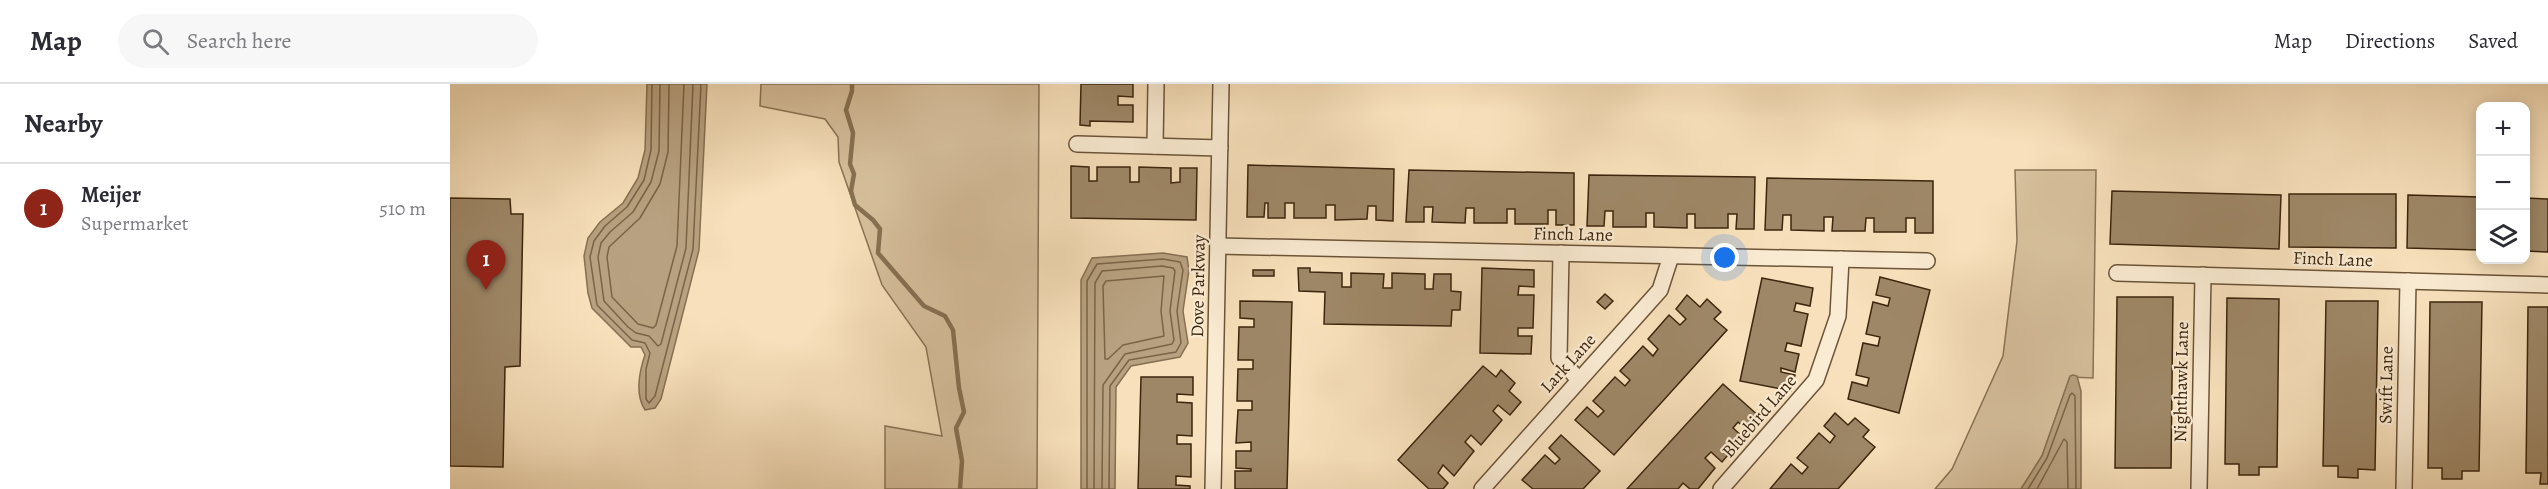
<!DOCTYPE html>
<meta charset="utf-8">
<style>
:root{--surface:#fff;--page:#f7f7f7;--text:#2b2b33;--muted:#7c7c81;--line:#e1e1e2;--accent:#8f2418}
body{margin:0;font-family:Alegreya,serif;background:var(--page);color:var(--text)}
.controls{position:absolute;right:18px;top:18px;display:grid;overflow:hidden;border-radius:12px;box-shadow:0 3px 15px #0003}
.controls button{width:54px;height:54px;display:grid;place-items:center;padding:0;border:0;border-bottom:2px solid var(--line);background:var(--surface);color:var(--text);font:30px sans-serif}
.you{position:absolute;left:1275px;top:174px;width:21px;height:21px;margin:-15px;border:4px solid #fff;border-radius:50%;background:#1a73e8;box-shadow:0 0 0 9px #1a73e833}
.badge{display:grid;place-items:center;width:39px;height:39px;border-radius:50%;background:var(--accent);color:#fff;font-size:20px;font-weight:700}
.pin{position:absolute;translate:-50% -50px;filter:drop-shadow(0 2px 3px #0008)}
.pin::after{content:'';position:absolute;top:32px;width:21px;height:18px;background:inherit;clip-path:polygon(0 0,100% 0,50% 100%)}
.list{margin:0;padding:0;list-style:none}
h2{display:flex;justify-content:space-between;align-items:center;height:78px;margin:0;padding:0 24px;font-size:26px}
h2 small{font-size:20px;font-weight:400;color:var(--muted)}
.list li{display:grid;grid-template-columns:39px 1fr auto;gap:18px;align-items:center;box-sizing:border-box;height:90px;padding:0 24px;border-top:2px solid var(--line)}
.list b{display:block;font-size:22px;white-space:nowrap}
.list p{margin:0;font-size:20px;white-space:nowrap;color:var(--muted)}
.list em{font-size:20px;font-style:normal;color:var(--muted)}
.icon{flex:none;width:33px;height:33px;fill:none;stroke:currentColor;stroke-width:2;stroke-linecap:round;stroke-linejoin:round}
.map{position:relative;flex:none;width:2098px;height:405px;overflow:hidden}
header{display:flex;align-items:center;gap:36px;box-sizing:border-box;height:84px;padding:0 30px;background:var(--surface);border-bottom:2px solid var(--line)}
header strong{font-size:28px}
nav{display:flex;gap:33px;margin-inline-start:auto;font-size:21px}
.search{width:420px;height:54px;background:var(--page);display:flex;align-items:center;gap:15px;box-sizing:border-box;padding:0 21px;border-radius:33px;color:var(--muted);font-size:22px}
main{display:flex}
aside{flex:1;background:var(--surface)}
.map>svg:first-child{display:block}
.green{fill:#d7c09d;stroke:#8a7355;stroke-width:1.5}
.water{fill:#b8a180;stroke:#877052;stroke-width:1.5}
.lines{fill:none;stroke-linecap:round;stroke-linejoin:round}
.shore{stroke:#7a6446;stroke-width:1.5}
.stream{stroke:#877052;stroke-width:4.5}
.building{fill:#9e8767;stroke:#3d260d;stroke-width:1.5}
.street-casing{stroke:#6c5438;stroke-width:18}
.street{stroke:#faebd3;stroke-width:15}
.labels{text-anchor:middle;stroke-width:4.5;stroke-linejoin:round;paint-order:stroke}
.street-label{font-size:18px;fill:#3d260d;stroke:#faebd3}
</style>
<header>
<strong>Map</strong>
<div class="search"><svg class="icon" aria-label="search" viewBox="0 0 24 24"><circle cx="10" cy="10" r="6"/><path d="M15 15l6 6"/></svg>Search here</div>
<nav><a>Map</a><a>Directions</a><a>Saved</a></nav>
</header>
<main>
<aside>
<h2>Nearby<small></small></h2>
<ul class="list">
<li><span class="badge">1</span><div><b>Meijer</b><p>Supermarket</p></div><em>510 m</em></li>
</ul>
</aside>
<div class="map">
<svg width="2098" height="405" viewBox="0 0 2098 405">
<rect width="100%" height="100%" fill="#f7e0bb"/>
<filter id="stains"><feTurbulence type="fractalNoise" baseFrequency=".00333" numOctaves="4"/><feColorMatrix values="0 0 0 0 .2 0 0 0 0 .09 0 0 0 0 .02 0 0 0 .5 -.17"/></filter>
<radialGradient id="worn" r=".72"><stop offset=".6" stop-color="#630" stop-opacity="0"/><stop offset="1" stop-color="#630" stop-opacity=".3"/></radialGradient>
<!-- green -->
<g class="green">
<polygon points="311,0 589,0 587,405 435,405 435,342 492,352 476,263 432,201 389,78 388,53 375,35 310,22"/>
<polygon points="1565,86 1646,86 1643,294 1620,293 1592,372 1571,405 1485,405 1502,385 1553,272 1567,157"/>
</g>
<!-- water -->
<g class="water">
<path d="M197,0H257L249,166L211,315L205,324L195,326C185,311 189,288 195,271L191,263H181L142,224L138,209L134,172L138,154L150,138L173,119L188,94L195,66Z"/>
<polygon points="713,169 737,173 739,186 733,227 738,259 730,273 681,282 666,303 665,405 631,405 631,196 642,174"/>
<polygon points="1623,291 1627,292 1631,307 1631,405 1571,405 1592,372 1620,292"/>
</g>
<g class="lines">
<!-- shore -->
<g class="shore">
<polyline points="202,0 201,66 194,96 177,123 155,142 144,157 140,173 147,221 182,256 195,259 200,269 196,285 196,315 199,319 205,312 243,165 251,0"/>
<polyline points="210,0 209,67 201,98 183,128 160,148 151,159 148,173 154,217 178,243 186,249 199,252 208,262 211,260 236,164 243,0"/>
<polyline points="219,0 218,68 210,100 190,134 159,163 157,173 162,213 188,240 203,244 206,241 227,162 234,0"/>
<polygon points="714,192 711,227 714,252 673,261 658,275 655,275 653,202 656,197"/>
<polyline points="637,405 637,197 647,180 713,175 730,178 733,186 727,227 731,259 726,268 679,276 660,302 659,405"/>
<polyline points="644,405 645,199 652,187 712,182 723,184 725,187 720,227 724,256 722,260 675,270 653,301 652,405"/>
<polyline points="1578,405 1597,374 1620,311 1622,309 1625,312 1626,405"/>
<polyline points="1587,405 1614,355 1617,358 1618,405"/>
</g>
<!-- stream -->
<polyline class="stream" points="402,0 402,7 396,26 403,49 400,80 404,90 401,107 405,121 423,136 430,145 428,169 474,222 495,232 503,246 509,304 514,328 506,344 512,377 510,405"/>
</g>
<!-- building -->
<g class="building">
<polygon points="631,0 683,0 683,13 668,12 668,21 683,21 683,38 640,37 640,42 630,41"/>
<polygon points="798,81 944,85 943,137 926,136 926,122 918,122 917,135 885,136 885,121 876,121 876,134 844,134 844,119 835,119 835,134 818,134 818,119 815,119 814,133 797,133"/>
<polygon points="621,82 639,83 639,97 647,97 647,83 680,83 680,98 689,98 689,83 721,84 721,99 730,98 730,84 747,84 746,136 621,134"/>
<polygon points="959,86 1124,89 1124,141 1106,141 1106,126 1098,126 1098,140 1065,140 1065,125 1057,125 1057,139 1024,139 1024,124 1016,124 1015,139 982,138 983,123 974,123 974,138 956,138"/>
<polygon points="1139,91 1305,93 1304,145 1286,145 1287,130 1278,130 1278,144 1245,144 1245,130 1237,130 1237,144 1204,143 1204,129 1196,129 1196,143 1163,143 1163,127 1155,127 1154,142 1137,142"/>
<polygon points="1317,94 1483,97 1483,149 1465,149 1465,134 1456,134 1456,148 1424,148 1424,134 1416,134 1415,147 1382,147 1383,133 1374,133 1374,147 1341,146 1341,131 1333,131 1332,146 1315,146"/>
<polygon points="1662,107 1831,111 1829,165 1660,160"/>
<polygon points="1839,110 1946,110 1946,164 1839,163"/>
<polygon points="1958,111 2030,113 2030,166 1957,164"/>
<polygon points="0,114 60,115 61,130 73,130 70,282 55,283 53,383 0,382"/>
<polygon points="2076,114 2098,115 2098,168 2076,167"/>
<polygon points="848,184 860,184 860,188 892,189 892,203 901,203 901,189 934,190 933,204 942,204 942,189 975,190 975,205 983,205 984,190 1001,190 1001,207 1011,208 1010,226 1002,226 1001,242 874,240 875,208 849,207"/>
<polygon points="1032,184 1084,186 1084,203 1069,202 1068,211 1084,211 1083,244 1068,244 1068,252 1082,252 1081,270 1030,269"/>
<rect x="803" y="186" width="21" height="6"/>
<polygon points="1430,193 1480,206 1449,329 1398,315 1402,298 1417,302 1419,294 1406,291 1413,259 1428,262 1430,253 1416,250 1423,218 1438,222 1440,214 1426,211"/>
<polygon points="1312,194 1363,204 1360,222 1346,219 1344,227 1358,230 1351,262 1337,259 1335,267 1349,270 1345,288 1331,284 1331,288 1345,291 1341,307 1290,297"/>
<polygon points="1155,210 1163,217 1155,225 1147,218"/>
<polygon points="1237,211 1250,223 1257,215 1271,228 1264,235 1277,246 1164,371 1125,336 1137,323 1148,333 1154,327 1143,317 1165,293 1175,302 1180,296 1170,287 1193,262 1203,272 1208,265 1198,255 1219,231 1230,241 1236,235 1226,225"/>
<polygon points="1667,213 1723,213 1721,384 1665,384"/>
<polygon points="1777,214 1829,215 1827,383 1809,383 1809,391 1789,391 1789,380 1775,380"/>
<polygon points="790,217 842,218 837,405 785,405 785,387 801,387 801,385 786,384 786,367 801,367 801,358 786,359 788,326 802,326 802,317 787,317 788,285 803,285 803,276 788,276 789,243 804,243 804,235 790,234"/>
<polygon points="1876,217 1928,217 1925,386 1908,385 1908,394 1888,393 1888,382 1873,382"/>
<polygon points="1980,218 2032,218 2029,387 2012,387 2012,395 1992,395 1992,384 1978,384"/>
<polygon points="2078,223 2098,223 2098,400 2090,400 2091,389 2076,389"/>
<polygon points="1033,282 1046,293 1051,286 1065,299 1059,307 1071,318 1060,331 1048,321 1043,327 1052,336 1031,361 1021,351 1015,358 1024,367 1004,392 993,381 988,389 998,399 993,405 979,405 948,376"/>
<polygon points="691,293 743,293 743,311 727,310 727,318 742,319 742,352 727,351 727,360 741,360 741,393 726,392 726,401 740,402 740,405 688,405"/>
<polygon points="1273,300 1311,334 1299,348 1288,338 1283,344 1293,353 1272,378 1261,368 1255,374 1265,384 1248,405 1240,405 1233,399 1228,405 1177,405"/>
<polygon points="1385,329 1398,341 1405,334 1419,346 1413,353 1425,363 1388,405 1320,405 1341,380 1352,390 1358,383 1347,374 1369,349 1380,359 1385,352 1374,342"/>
<polygon points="1111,351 1150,387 1133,405 1083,405 1072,396 1095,371 1105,380 1110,375 1099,364"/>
</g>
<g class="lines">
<!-- street casing -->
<g class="street-casing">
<g id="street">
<polyline points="627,60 770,64"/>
<polyline points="705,62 706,0"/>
<polyline points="768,162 1477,177"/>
<polyline points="1111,169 1109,274 1129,296"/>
<polyline points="1667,189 2098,201"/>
<polyline points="763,405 771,0"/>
<polyline points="1032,405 1210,206 1221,172"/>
<polyline points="1271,405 1366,296 1388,232 1391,175"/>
<polyline points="1749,405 1753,191"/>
<polyline points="1954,405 1958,197"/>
</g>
</g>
<!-- street -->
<use href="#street" class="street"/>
</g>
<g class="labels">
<!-- street labels -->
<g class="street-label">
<text transform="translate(1123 150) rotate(1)" y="6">Finch Lane</text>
<text transform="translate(1883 175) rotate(2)" y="6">Finch Lane</text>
<text transform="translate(748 202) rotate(-89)" y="6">Dove Parkway</text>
<text transform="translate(1118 279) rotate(-48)" y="6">Lark Lane</text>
<text transform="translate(1731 298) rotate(-89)" y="6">Nighthawk Lane</text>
<text transform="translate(1936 301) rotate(-89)" y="6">Swift Lane</text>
<text transform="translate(1309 332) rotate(-49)" y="6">Bluebird Lane</text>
</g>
</g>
<rect width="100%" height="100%" filter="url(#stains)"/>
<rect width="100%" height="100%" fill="url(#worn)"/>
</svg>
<div class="controls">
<button>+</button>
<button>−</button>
<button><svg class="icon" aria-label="layers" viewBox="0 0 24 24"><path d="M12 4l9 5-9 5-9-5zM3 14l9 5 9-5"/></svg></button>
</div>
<div class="you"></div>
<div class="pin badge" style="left:36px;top:206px">1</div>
</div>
</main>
